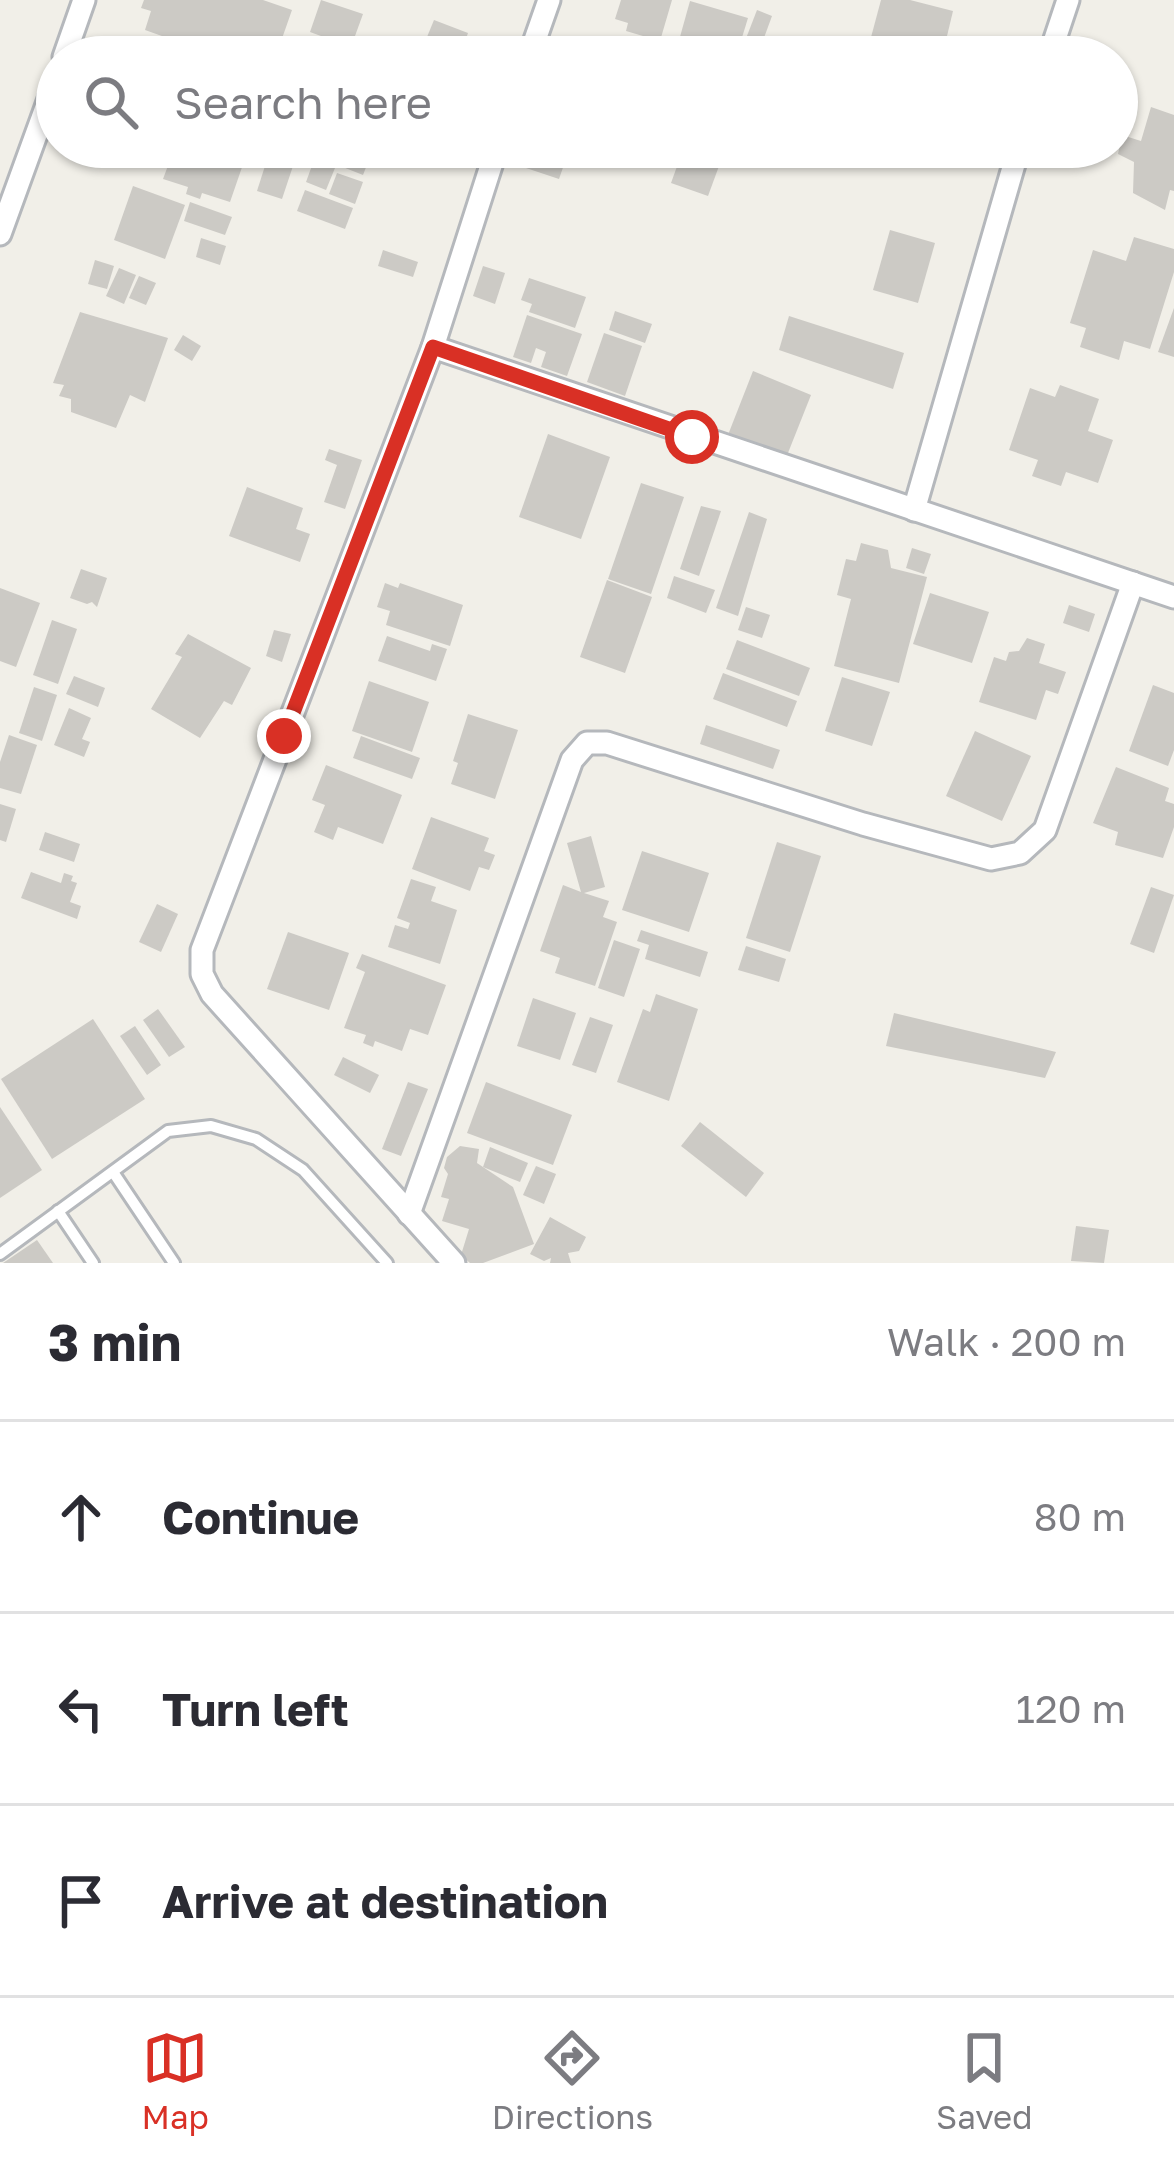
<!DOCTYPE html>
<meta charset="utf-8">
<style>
:root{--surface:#fff;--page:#f7f7f7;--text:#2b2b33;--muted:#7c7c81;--line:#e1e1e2;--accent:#d93025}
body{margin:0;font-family:"Golos Text",sans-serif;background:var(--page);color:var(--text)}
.stop{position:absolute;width:36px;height:36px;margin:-27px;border:9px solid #d93025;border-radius:50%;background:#fff}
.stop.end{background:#d93025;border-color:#fff;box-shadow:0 3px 12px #0008}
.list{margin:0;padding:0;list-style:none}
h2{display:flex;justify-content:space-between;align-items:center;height:156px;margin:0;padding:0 48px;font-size:51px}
h2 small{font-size:39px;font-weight:400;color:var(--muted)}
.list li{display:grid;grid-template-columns:78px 1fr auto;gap:36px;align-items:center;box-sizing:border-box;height:192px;padding:0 48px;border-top:3px solid var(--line)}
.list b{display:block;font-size:45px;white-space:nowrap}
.list em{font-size:39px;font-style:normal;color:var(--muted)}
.icon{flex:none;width:66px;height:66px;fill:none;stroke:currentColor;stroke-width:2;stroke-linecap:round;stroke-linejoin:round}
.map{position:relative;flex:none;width:1174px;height:1263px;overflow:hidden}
.search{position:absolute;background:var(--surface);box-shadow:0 3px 9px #0004;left:36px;right:36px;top:36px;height:132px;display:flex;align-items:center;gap:30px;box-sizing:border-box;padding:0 42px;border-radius:66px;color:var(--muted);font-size:45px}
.sheet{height:732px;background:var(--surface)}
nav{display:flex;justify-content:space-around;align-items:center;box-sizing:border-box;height:168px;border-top:3px solid var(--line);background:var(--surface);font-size:33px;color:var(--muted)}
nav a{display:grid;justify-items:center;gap:6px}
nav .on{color:var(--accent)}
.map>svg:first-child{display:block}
.building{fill:#cccac5}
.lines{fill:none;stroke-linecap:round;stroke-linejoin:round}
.lane-casing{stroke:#b5b8bc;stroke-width:16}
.street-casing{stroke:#b5b8bc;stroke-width:27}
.lane{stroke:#fff;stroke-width:10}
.street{stroke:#fff;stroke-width:21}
.route{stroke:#d93025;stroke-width:15}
</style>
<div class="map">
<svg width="1174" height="1263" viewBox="0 0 1174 1263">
<rect width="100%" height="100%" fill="#f1efe8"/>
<!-- building -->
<g class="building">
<polygon points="144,0 263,0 292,10 278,50 270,47 267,57 221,57 145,30 151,11 141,8"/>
<polygon points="321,0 363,14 351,47 310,32"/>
<polygon points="621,0 672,0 660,41 626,31 628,23 615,19"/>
<polygon points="881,0 910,0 953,11 942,57 870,41"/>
<polygon points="690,1 748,18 736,57 678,44"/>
<polygon points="757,10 772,16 761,46 745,41"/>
<polygon points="434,20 468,33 462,50 427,37"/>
<polygon points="594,42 635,56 635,57 589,57"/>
<polygon points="361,43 398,57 356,57"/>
<polygon points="1151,107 1174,115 1174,191 1170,190 1165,210 1133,193 1134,162 1118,154 1122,135 1141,141"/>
<polygon points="156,147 249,147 230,202 202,193 200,199 186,194 188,187 163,179 169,163 152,157"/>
<polygon points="271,147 298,151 282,199 257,191"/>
<polygon points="325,147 374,147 363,175 320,158"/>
<polygon points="530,147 567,156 559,179 523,167"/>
<polygon points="684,147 726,147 708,196 671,183"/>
<polygon points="842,147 906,147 901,166"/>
<polygon points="314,160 335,168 326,190 306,182"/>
<polygon points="337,173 363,182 355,204 329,194"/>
<polygon points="133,186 185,205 165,259 114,240"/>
<polygon points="305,190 353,208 345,229 297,211"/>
<polygon points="190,202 232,217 225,235 184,221"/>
<polygon points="890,230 935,243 918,303 873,290"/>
<polygon points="1134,237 1174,249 1174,272 1150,349 1124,341 1119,360 1080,347 1086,328 1070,323 1093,250 1126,261"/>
<polygon points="201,238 226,246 220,265 196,257"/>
<polygon points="383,250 418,262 413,277 378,266"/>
<polygon points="95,260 114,266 107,289 88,284"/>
<polygon points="483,266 505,273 495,304 473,296"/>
<polygon points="119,268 136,275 124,304 106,296"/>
<polygon points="139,276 156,283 146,305 129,298"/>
<polygon points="529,278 586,297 575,328 529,312 532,304 521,300"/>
<polygon points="1174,308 1174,357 1158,352"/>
<polygon points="615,311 652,324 645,343 609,330"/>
<polygon points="80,312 168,338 145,402 130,395 116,428 71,412 71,399 59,396 64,385 53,383"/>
<polygon points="527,315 582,334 567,376 541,367 546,352 536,348 531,363 513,357"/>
<polygon points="789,316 904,353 893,389 779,350"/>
<polygon points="604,333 642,346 625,396 587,382"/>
<polygon points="183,335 201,346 192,361 174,350"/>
<polygon points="753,371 811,395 784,463 726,440"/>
<polygon points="1060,385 1099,399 1088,431 1113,440 1098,483 1066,472 1061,486 1032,476 1038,460 1009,450 1030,388 1055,397"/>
<polygon points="548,434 610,457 581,539 519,517"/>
<polygon points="329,449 362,460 345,509 324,502 337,465 325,460"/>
<polygon points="641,483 684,497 651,594 608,579"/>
<polygon points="247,487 303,508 296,529 310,534 300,562 229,536"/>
<polygon points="701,506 721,511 699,576 680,569"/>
<polygon points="749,512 767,519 738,616 716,608"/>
<polygon points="861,543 888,550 891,568 927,577 899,683 834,666 851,599 837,595 846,559 856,561"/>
<polygon points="912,548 931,554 924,574 906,568"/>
<polygon points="81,569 107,578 97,607 92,602 87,604 70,598"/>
<polygon points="674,576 715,590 706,613 667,598"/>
<polygon points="607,580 652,597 625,673 580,657"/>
<polygon points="385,583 398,588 400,583 463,605 450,646 386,625 390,611 377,607"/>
<polygon points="0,588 40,603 16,667 0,661"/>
<polygon points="930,593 989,612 972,663 913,644"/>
<polygon points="1069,605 1095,614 1089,632 1063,623"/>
<polygon points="746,607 770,615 762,638 738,630"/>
<polygon points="52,620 77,629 58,684 33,675"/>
<polygon points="274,630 291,634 282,662 266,656"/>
<polygon points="188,634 251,668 232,705 224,701 200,738 151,709 182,657 175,654"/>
<polygon points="387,636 430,651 432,644 447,649 436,681 378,661"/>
<polygon points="1027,638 1045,644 1039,663 1066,672 1058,694 1046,690 1036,720 979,702 994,657 1006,661 1009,652 1019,651"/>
<polygon points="737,640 810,668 799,696 726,669"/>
<polygon points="723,673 797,701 787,727 713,699"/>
<polygon points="74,676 105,688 98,707 66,694"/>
<polygon points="842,677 890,692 872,746 825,731"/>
<polygon points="369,681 429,702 412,752 352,731"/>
<polygon points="1153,685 1174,693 1174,750 1168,766 1129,751"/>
<polygon points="34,687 57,695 42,741 19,733"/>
<polygon points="69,708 91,718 82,739 90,742 84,757 54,745"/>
<polygon points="468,714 518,730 495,799 451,784 458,763 453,761"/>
<polygon points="706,725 780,750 773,769 700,744"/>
<polygon points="975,731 1031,756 1002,821 946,796"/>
<polygon points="9,735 37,745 21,794 0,788 0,762"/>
<polygon points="361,736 420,758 412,779 353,758"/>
<polygon points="326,765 402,795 383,844 338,827 333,840 314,832 325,805 312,800"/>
<polygon points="1116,767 1169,788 1165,801 1174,804 1174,827 1163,858 1115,845 1118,832 1093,823"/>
<polygon points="0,804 16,809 6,842 0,840"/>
<polygon points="431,817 489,838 484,851 495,855 489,870 479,867 470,891 412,869"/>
<polygon points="45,832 80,844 74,862 39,850"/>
<polygon points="591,836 605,887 584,893 609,901 603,917 617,922 595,986 555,973 560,958 540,951 563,885 581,892 567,843"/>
<polygon points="777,842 821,856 790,952 746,938"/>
<polygon points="642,851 709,873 689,932 622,910"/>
<polygon points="31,872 61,883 64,873 73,876 71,881 77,883 70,902 81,906 77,919 21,898"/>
<polygon points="411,879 436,887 431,901 457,910 440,964 388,947 395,925 408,929 410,923 397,918"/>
<polygon points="1151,887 1174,895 1154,953 1130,944"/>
<polygon points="157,904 178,914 161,952 139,942"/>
<polygon points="641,930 708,952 700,977 645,959 649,945 637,941"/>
<polygon points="288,932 349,953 329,1010 267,989"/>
<polygon points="614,940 640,949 624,997 598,988"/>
<polygon points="746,946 786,959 779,982 738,970"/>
<polygon points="362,954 446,985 428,1035 410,1029 402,1051 375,1041 373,1047 363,1043 366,1035 344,1028 365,972 356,968"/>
<polygon points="656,994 698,1009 669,1101 617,1082 643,1009 650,1012"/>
<polygon points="533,998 576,1013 560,1060 517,1046"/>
<polygon points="158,1009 185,1047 169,1057 143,1020"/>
<polygon points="894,1013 1056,1052 1045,1078 886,1046"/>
<polygon points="590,1017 613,1025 596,1073 572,1065"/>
<polygon points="93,1019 145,1099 52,1159 1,1079"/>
<polygon points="135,1026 161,1065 147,1075 120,1036"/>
<polygon points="343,1057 379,1075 370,1093 334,1075"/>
<polygon points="408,1082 428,1089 401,1156 382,1149"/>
<polygon points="486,1082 572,1115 553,1165 467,1133"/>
<polygon points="0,1107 42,1170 0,1198"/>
<polygon points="700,1122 764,1173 746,1197 681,1146"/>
<polygon points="460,1146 479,1149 477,1163 513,1187 534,1244 483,1263 470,1263 461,1255 469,1229 442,1221 449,1199 441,1197 448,1174 444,1168 447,1157"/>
<polygon points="490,1147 528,1163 520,1182 483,1167"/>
<polygon points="536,1166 556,1174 544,1204 523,1195"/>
<polygon points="550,1217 586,1237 579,1251 568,1253 571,1263 550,1263 551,1258 544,1261 530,1254"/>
<polygon points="1076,1226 1109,1230 1104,1263 1071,1261"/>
<polygon points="37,1240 53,1263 3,1263"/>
</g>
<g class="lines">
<!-- lane casing -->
<g class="lane-casing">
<g id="lane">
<polyline points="113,1172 174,1263"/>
<polyline points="58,1211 93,1263"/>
<polyline points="0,1254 168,1131 211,1126 256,1139 303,1170 387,1263"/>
</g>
</g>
<!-- street casing -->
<g class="street-casing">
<g id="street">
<polyline points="64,57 84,0"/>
<polyline points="529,57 549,0"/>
<polyline points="1049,57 1068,0"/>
<polyline points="0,234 57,77"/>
<polyline points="433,347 1174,597"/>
<polyline points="914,510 1019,147"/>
<polyline points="409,1214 572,760 587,743 607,743 863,824 991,859 1020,853 1045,830 1133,583"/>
<polyline points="454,1263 212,994 202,974 202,950 433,347 497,147"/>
</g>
</g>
<!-- lane -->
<use href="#lane" class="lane"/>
<!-- street -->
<use href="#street" class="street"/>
</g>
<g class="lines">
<!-- route -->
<polyline class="route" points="284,736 433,347 692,437"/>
</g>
</svg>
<div class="stop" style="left:692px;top:437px"></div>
<div class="stop end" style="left:284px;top:736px"></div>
<div class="search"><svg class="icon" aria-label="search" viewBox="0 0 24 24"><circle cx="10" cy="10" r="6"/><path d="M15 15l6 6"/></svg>Search here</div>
</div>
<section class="sheet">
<h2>3 min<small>Walk · 200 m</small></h2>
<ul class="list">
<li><svg class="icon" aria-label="ahead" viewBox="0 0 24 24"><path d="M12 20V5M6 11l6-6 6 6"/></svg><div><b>Continue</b></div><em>80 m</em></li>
<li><svg class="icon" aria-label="left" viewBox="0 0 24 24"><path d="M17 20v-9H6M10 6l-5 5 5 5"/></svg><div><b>Turn left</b></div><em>120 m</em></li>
<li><svg class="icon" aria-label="arrive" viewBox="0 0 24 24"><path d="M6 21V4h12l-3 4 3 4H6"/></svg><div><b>Arrive at destination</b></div></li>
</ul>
</section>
<nav>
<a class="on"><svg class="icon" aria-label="map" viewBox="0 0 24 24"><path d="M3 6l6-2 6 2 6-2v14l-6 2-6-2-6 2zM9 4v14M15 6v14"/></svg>Map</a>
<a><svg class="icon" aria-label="directions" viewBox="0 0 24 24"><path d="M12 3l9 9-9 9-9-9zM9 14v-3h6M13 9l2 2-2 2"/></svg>Directions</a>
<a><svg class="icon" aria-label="saved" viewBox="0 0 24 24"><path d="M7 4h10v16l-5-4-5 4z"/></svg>Saved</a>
</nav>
